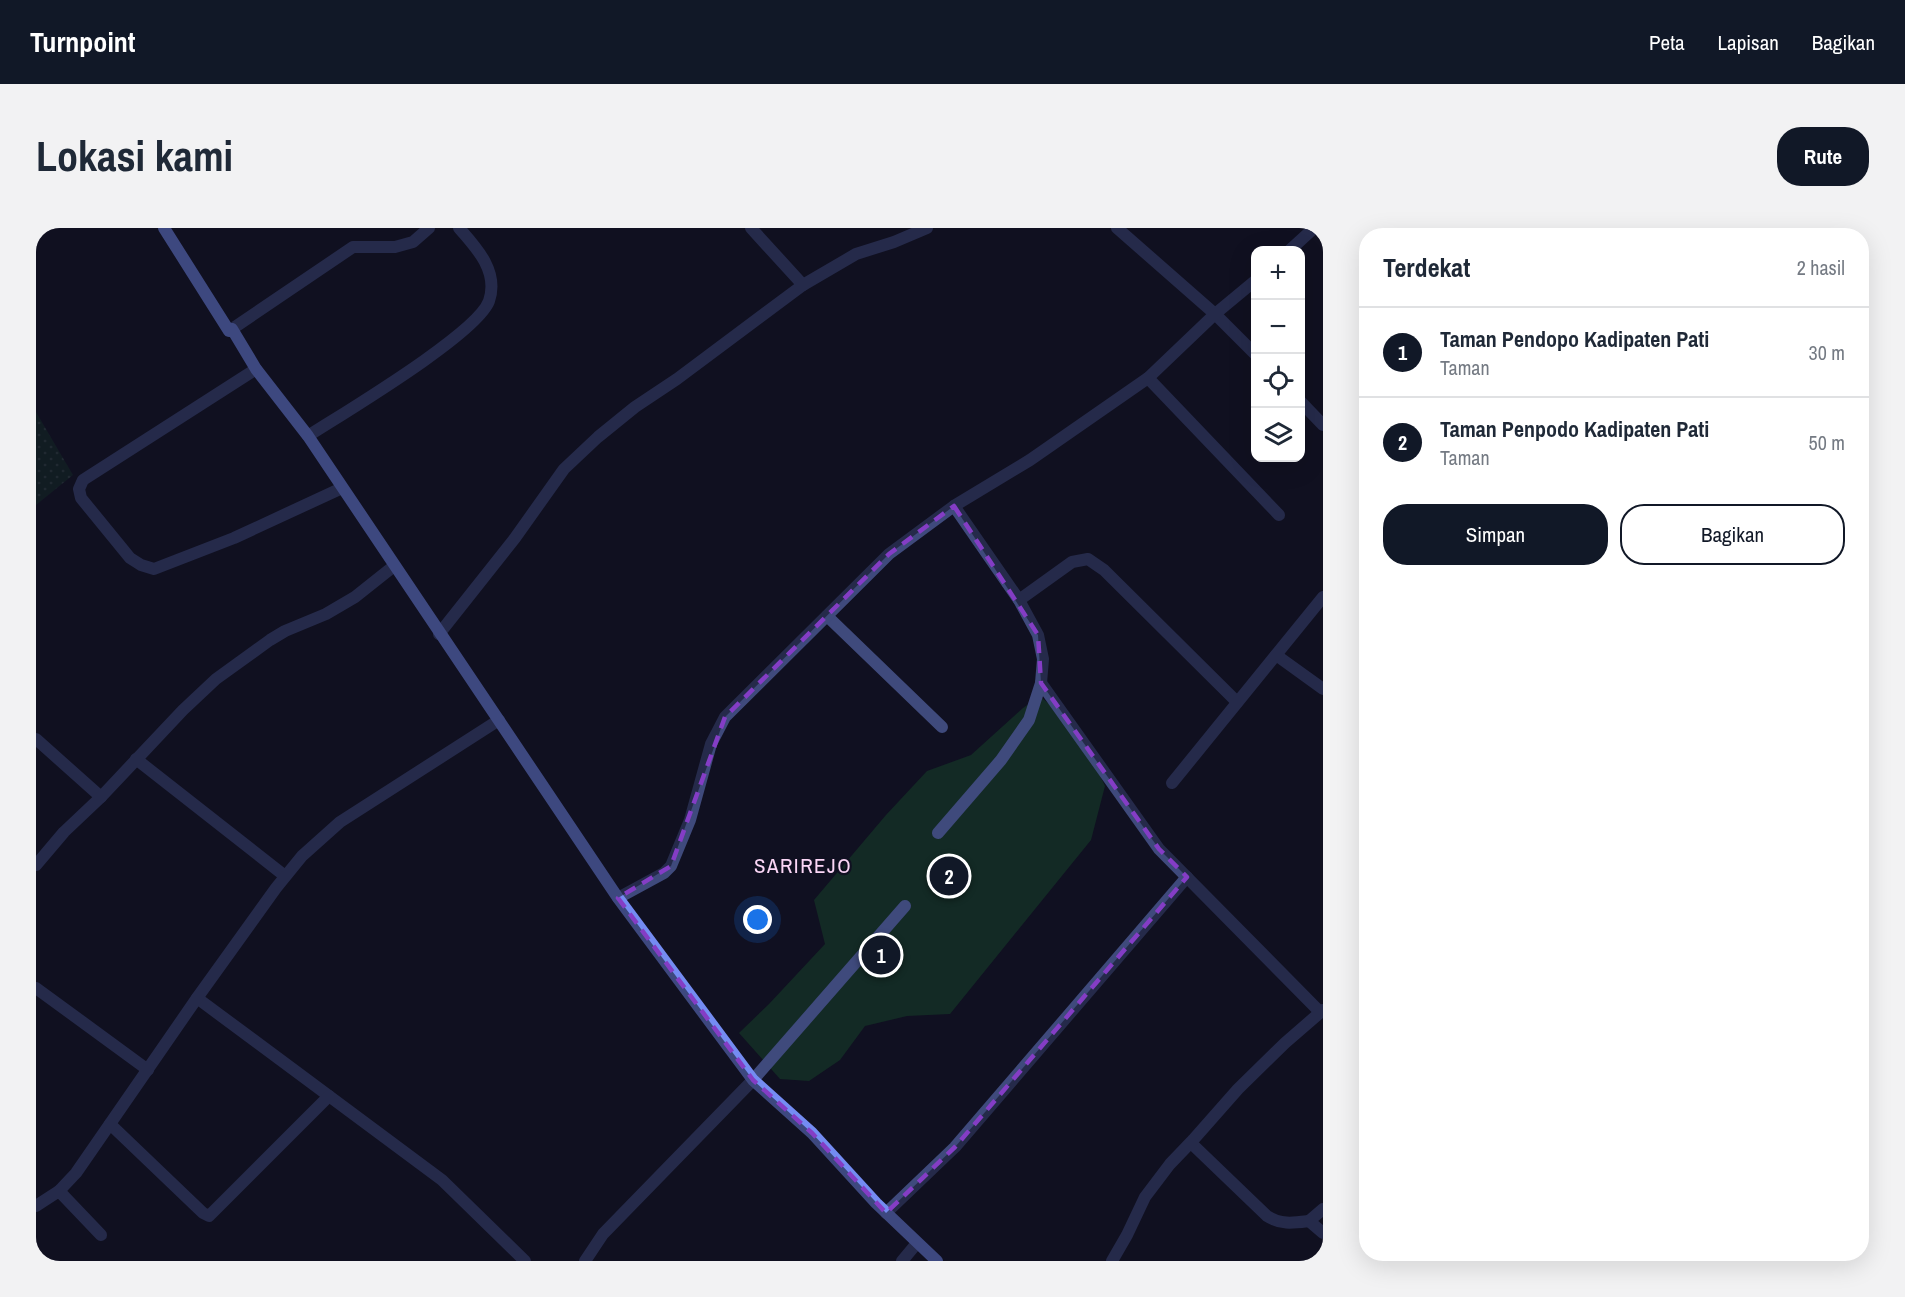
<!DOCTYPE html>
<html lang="id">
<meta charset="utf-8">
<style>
:root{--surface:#fff;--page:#f2f2f3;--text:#1f2937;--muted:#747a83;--line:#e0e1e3;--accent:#111827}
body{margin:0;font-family:"Archivo Narrow",sans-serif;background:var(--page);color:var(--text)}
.controls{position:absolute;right:18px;top:18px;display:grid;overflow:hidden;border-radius:12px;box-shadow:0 6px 24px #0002}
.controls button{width:54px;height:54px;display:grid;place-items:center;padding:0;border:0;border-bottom:2px solid var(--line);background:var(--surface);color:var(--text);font:30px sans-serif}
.you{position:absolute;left:722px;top:692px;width:21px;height:21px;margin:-15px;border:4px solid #fff;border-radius:50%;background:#1a73e8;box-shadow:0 0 0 9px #1a73e833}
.badge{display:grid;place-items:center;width:39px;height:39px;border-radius:50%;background:var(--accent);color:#fff;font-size:20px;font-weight:700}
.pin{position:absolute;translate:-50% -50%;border:3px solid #fff;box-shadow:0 2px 6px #0006}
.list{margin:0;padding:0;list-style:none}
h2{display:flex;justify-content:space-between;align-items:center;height:78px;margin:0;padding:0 24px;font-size:26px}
h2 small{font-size:20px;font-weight:400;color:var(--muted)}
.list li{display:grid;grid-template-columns:39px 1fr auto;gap:18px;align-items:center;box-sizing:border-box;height:90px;padding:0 24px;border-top:2px solid var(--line)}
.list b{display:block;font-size:22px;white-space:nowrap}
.list p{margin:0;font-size:20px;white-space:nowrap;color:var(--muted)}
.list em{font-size:20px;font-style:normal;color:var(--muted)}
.actions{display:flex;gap:12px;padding:18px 24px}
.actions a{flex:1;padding:14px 0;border:2px solid var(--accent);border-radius:24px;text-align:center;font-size:21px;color:var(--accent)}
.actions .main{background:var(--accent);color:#fff}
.icon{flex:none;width:33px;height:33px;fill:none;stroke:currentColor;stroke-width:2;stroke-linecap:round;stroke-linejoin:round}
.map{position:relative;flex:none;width:1287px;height:1033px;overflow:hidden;border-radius:24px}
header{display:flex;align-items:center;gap:36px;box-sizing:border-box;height:84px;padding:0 30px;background:var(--accent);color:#fff}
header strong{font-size:28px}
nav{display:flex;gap:33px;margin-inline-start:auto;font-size:21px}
.intro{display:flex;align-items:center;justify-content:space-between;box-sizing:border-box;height:144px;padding:0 36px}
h1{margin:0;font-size:42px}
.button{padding:15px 27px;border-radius:24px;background:var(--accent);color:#fff;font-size:21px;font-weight:700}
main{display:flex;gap:36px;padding:0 36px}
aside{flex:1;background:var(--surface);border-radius:24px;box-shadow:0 6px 24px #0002}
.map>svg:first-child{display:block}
.grass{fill:url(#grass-dots)}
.park{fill:#132a25}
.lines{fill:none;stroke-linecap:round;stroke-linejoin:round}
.lane{stroke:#3f4a7c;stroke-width:12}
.street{stroke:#3f4a7c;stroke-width:12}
.secondary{stroke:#748cf2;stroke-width:12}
.marked{fill:none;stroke:#843dc5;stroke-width:4.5;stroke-dasharray:12 8;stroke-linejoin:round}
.labels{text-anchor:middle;stroke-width:4.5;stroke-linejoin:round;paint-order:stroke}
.quarter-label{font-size:21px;letter-spacing:1.5px;fill:#fbd6f6;stroke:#101021}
</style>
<header>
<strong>Turnpoint</strong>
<nav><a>Peta</a><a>Lapisan</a><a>Bagikan</a></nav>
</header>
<div class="intro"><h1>Lokasi kami</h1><a class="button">Rute</a></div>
<main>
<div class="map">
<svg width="1287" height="1033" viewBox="0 0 1287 1033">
<defs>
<pattern id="grass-dots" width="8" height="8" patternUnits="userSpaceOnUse" patternTransform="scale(1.5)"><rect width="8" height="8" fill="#132a25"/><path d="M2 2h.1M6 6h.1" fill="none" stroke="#344846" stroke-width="1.8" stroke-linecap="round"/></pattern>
</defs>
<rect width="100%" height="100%" fill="#101021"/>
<!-- grass -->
<polygon class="grass" points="0,184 37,247 0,277"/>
<!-- park -->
<polygon class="park" points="1004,468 1043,503 1069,558 1055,612 914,786 871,788 829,798 804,832 773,853 744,851 703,805 733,776 789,716 778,672 850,587 891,543 935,527 987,480"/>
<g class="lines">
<!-- lane -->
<polyline class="lane" points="717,852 869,678"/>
<!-- street -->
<g class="street">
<polyline points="715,0 767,57"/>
<polyline points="1081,0 1179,86 1220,127"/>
<polyline points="1254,22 1278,0"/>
<polyline points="196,101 317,19 359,19 377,14 393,0"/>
<polyline points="220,141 47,252 43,261 45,270 94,330 105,337 118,341 198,310 306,260"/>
<polyline points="1112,150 1243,287"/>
<polyline points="1264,173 1287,197"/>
<path d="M272,208C306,186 441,106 453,73C463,44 441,20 423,0"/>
<polyline points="983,372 1036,334 1052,331 1068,342 1201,474"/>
<polyline points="791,388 906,499"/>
<polyline points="403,406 479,310 528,241 562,209 599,179 641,151 767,57 820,26 858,14 891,0"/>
<polyline points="1240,427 1287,461"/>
<polyline points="1005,455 1123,621 1284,784"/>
<polyline points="0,511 65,569"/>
<polyline points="100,531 249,648"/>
<polyline points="1136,555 1287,369"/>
<polyline points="902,605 965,532 993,492 1005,455 1007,431 1002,407 983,372 918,278"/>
<polyline points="0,637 28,604 65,569 147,482 180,451 234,412 249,403 290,386 319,369 358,338"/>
<polyline points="582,670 628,645 635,638 654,592 675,516 689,489 853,326 918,278 994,232 1112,150 1179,86 1220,52"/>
<polyline points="0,760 112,842"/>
<polyline points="161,770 406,952 489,1033"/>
<polyline points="74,896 167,985 173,988 293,868"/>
<path d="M1155,915L1231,988C1245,997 1257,995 1273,993"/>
<polyline points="23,963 65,1007"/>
<polyline points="0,978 23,963 40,945 161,770 240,660 266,628 304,594 463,492"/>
<polyline points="1287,981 1273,993 1287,1005"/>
<polyline points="850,985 919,919 1151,649"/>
<polyline points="549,1033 567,1006 717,852"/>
<polyline points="866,1033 881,1015"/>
<polyline points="1076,1033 1091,1007 1109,969 1134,936 1157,912 1202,861 1249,815 1287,782"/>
</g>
<!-- secondary -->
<polyline class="secondary" points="128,0 193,103 196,101 220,141 272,208 582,670 717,852 776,905 840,975 901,1033"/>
</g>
<!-- marked area -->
<path d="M0 0H1287V1033H0ZM918,278L1002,407L1005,455L1123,621L1151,649L919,919L850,985L776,905L717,852L582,670L635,638L689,489L853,326Z" fill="#101021" fill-opacity=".55" fill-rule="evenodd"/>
<path class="marked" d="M918,278L1002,407L1005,455L1123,621L1151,649L919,919L850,985L776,905L717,852L582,670L635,638L689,489L853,326Z"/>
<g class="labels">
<!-- quarter labels -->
<g class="quarter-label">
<text x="767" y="645">SARIREJO</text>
</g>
</g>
</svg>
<div class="controls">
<button>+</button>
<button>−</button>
<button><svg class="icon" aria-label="locate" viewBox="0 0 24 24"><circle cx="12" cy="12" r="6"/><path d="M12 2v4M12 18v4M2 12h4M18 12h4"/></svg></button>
<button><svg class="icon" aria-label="layers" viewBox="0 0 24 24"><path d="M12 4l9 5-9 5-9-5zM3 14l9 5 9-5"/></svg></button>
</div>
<div class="you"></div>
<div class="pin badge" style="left:845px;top:727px">1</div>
<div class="pin badge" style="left:913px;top:648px">2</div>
</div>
<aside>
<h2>Terdekat<small>2 hasil</small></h2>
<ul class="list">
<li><span class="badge">1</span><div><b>Taman Pendopo Kadipaten Pati</b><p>Taman</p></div><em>30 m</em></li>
<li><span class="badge">2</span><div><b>Taman Penpodo Kadipaten Pati</b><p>Taman</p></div><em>50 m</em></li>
</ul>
<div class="actions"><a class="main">Simpan</a><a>Bagikan</a></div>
</aside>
</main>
